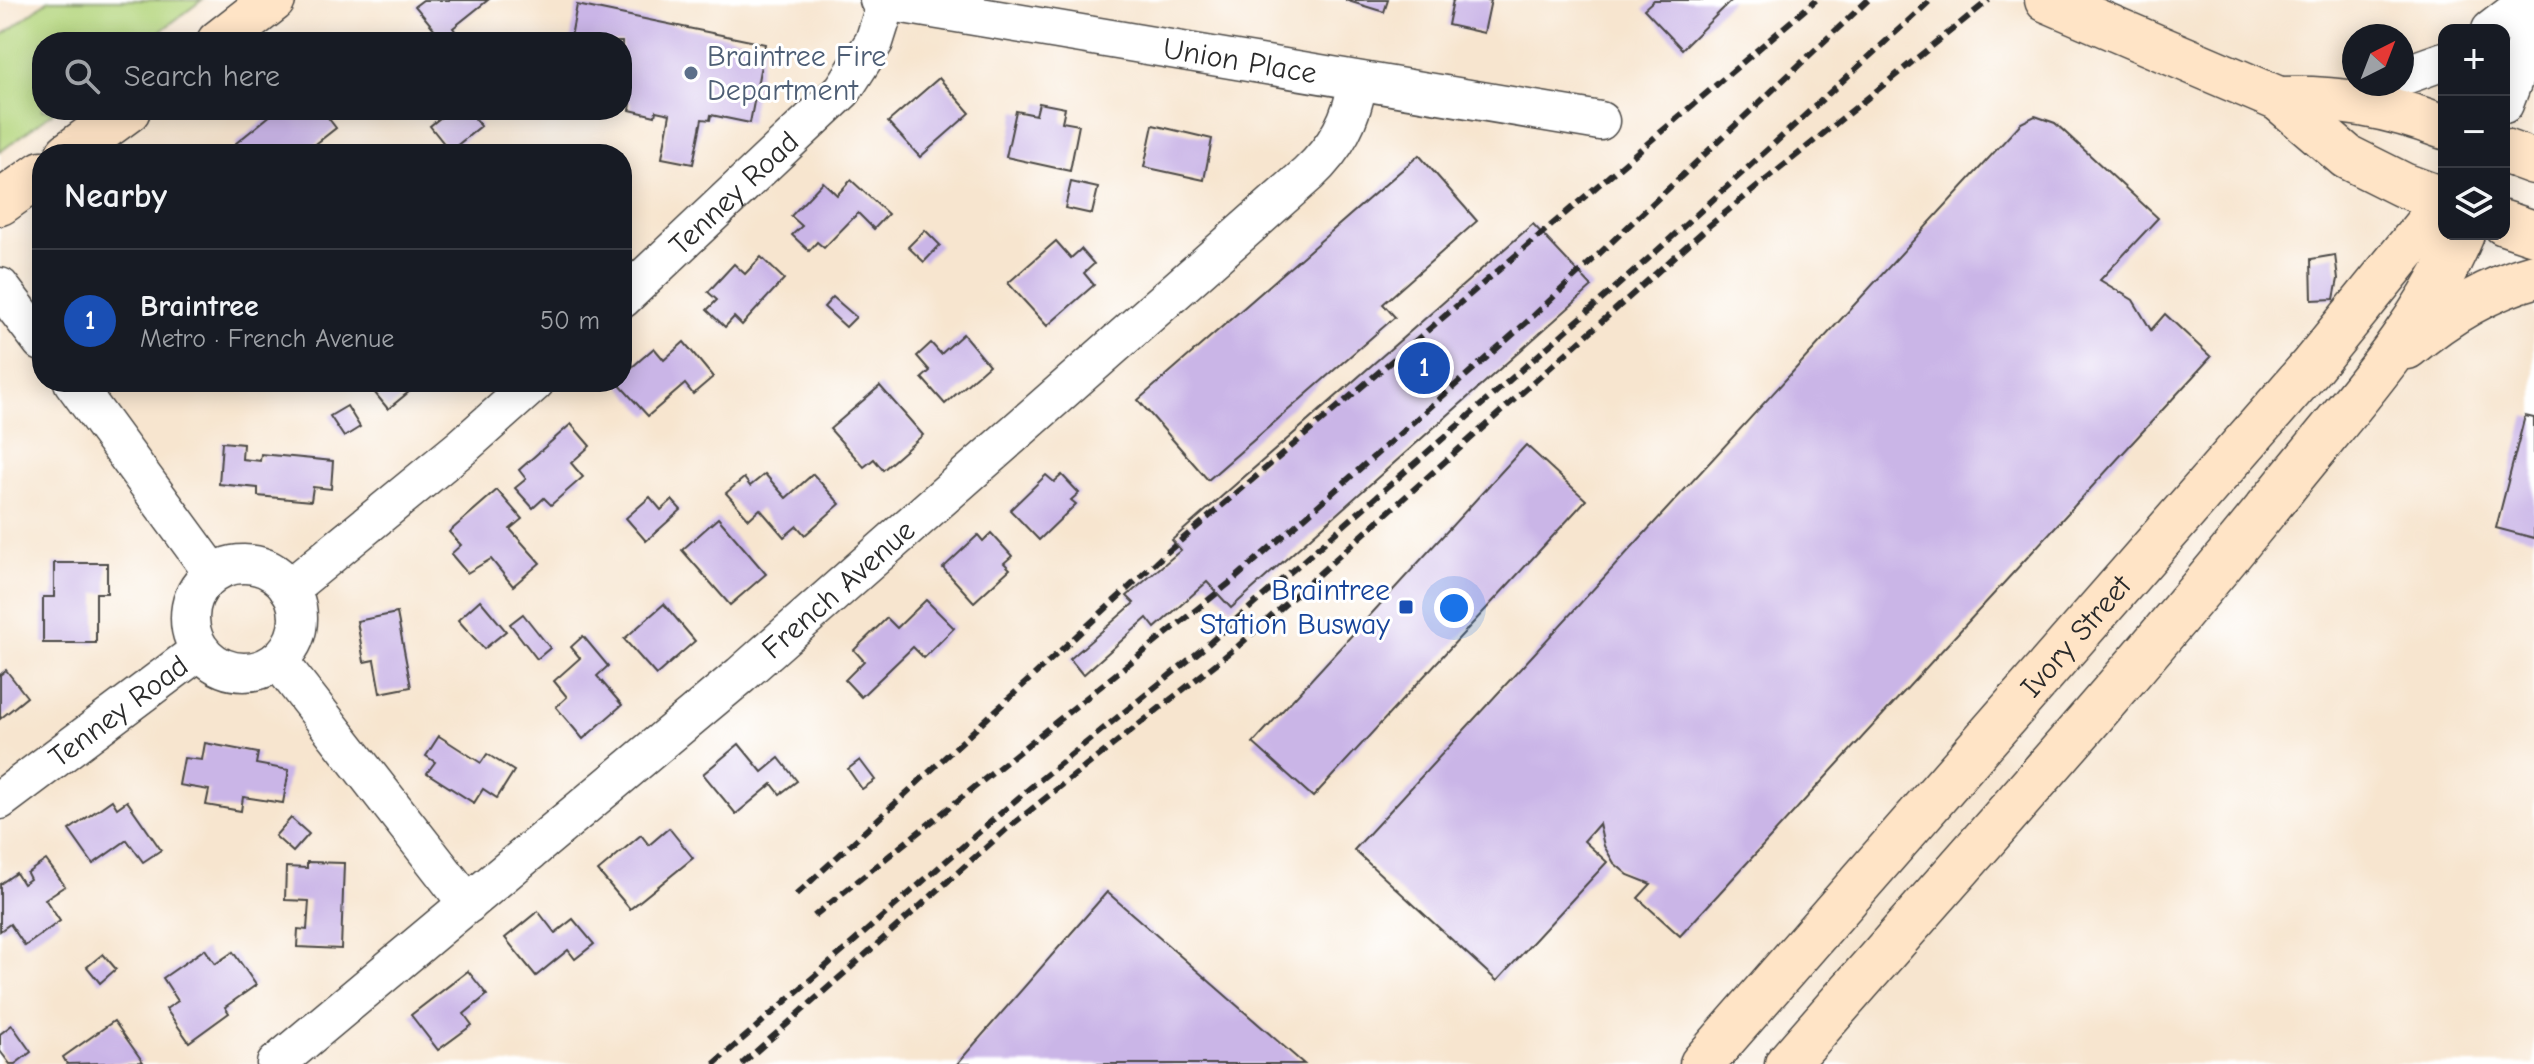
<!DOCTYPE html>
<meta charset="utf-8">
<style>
:root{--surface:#171b24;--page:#242831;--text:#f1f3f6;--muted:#9ea1a6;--line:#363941;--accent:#c8321e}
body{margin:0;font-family:"Comic Neue",sans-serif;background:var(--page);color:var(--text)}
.controls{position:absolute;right:24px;top:24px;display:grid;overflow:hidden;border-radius:16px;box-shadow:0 4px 20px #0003}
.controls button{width:72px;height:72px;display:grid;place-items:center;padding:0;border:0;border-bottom:2px solid var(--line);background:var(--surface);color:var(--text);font:40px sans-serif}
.compass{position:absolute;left:2342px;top:24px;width:72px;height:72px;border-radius:50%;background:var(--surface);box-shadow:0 4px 20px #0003;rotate:42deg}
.you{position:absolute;left:1454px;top:608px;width:28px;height:28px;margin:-20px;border:6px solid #fff;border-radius:50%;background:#1a73e8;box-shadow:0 0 0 12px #1a73e833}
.badge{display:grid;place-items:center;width:52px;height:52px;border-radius:50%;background:var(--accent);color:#fff;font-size:26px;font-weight:700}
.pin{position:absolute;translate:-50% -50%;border:4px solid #fff;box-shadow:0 2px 8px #0006}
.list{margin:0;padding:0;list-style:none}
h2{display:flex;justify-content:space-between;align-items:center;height:104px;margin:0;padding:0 32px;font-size:34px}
h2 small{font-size:26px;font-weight:400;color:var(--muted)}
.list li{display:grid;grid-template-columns:52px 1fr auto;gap:24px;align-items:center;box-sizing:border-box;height:144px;padding:0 32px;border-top:2px solid var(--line)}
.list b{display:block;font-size:30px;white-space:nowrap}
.list p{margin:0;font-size:26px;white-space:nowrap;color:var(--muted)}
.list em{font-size:26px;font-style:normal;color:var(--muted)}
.icon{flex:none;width:44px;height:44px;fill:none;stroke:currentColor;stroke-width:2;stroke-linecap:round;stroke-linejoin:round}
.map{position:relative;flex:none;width:2534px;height:1064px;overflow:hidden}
.search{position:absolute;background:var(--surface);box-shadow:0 4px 20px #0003;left:32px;top:32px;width:600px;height:88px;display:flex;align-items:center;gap:20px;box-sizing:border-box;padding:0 28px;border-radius:32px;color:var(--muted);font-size:30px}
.panel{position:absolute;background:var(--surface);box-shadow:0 4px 20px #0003;left:32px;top:144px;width:600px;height:248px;border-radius:32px}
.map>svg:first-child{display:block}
.green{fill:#b4d57d;stroke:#708054;stroke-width:2}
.building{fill:#cab5e7}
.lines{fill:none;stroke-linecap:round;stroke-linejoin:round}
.street-casing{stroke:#4a4744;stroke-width:41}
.secondary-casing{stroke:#4a4744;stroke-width:47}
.street{stroke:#fff;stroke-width:38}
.secondary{stroke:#ffe4c6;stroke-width:44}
.rail{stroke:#2b2b2b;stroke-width:6;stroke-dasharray:12 6;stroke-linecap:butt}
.service-dot{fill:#5c6f8a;stroke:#fff;stroke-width:3}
.transit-dot{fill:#1a4fb4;stroke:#fff;stroke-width:3}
.labels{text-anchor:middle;stroke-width:6;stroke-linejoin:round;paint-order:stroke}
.service-label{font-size:30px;fill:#4e5e75;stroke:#fff;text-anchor:start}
.street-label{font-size:30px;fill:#2b2b2b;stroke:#fff}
.transit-label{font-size:30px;fill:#164399;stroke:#fff;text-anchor:end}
</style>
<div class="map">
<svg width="2534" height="1064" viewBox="0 0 2534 1064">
<rect width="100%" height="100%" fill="#fff"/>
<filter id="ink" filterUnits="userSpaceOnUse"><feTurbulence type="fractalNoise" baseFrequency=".0125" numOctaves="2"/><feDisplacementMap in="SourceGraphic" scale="16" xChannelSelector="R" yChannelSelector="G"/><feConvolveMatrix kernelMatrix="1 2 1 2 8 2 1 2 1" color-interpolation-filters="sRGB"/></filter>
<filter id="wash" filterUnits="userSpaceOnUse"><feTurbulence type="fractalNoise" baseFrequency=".006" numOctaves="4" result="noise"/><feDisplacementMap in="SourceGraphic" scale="32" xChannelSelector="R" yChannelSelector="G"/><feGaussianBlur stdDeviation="1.8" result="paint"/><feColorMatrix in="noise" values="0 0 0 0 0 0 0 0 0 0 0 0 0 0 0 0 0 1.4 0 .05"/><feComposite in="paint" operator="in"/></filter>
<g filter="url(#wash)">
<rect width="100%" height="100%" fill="#f7e5cf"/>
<!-- green -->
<polygon class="green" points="49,0 202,0 146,42 42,42 42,110 56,110 0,152 0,37"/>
<g id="blocks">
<!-- building -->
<g class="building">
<polygon points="423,0 488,0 453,28 462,40 460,42 434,42 441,37 415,6"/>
<polygon points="1345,0 1388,0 1384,12"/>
<polygon points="1453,0 1491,0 1484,33 1448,25"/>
<polygon points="1654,0 1732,0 1682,49 1644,9"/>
<polygon points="577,5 765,44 750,123 711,115 710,120 702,119 693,164 662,158 670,114 656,111 655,116 630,110 631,103 622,101 622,42 570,42"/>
<polygon points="939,78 970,113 920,157 888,122"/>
<polygon points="1039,103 1065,108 1062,122 1079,125 1070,171 1006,157 1016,111 1036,115"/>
<polygon points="277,110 322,110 336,128 303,154 243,154 235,144"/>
<polygon points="450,110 468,110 481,126 450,151 430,126"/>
<polygon points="2035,116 2055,123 2158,218 2100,280 2133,300 2151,330 2165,314 2211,357 1680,936 1638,898 1651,884 1628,875 1614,863 1604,846 1599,824 1584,841 1607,862 1497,981 1354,850 2021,123"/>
<polygon points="1153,125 1212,139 1204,180 1144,167"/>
<polygon points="1419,155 1477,221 1383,304 1395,317 1208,480 1138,400"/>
<polygon points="851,180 888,214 874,229 858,213 824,248 817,242 809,251 792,235 802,226 791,216 823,182 837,195"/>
<polygon points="1071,182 1098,188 1092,214 1065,208"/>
<polygon points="1533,224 1592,287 1231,608 1207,582 1155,628 1147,618 1083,675 1070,659 1134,603 1127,596 1181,550 1172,540"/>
<polygon points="925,230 940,245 924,262 908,247"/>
<polygon points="1056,241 1071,258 1081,249 1094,264 1084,273 1094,285 1047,326 1008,283"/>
<polygon points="2335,255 2338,279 2334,299 2312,300 2311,259"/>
<polygon points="761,257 784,279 742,325 734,317 725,327 707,310 717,300 708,292 734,264 745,274"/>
<polygon points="833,297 856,317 846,327 824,307"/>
<polygon points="963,334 989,365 945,404 922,378 930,371 917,356 931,343 941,354"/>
<polygon points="684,342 713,377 693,394 685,384 648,416 617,382 622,382 622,376 654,348 664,360"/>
<polygon points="366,382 421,382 388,409"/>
<polygon points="880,386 923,435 883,470 874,459 864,467 830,429"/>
<polygon points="347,406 360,427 344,437 330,416"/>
<polygon points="2525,416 2534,418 2534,538 2496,528"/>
<polygon points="571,424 590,446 571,463 583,477 551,505 544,498 533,508 515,488 526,479 519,470"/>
<polygon points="222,442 243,444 242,459 260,461 261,454 333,461 331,489 313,487 311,501 258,496 258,488 219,484"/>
<polygon points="1526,445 1586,500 1313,797 1253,743"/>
<polygon points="765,474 786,498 813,474 840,504 805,535 797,526 784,537 760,509 749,519 726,493 744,478 750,486"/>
<polygon points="1046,475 1054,482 1062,475 1079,493 1071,500 1076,504 1039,540 1010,510"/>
<polygon points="497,490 522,519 510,529 540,563 513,586 491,559 467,573 451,554 461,545 449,532"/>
<polygon points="650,497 661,510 672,500 681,510 646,541 626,518"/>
<polygon points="718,518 766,574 730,605 682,550"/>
<polygon points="991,533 1012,556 1004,563 1010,569 974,602 943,568 978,535 983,541"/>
<polygon points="54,563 107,563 107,593 96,593 96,643 43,643 43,597 54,597"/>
<polygon points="480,600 506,631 484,649 458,620"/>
<polygon points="926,600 954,628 924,658 913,647 861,697 845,680 864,661 854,650 887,618 897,628"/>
<polygon points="664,604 695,641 656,675 624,639"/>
<polygon points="397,613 411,687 380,693 374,660 364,662 357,621"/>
<polygon points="523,614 550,648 537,659 510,624"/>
<polygon points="583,636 608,666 597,676 622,705 583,739 556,707 567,697 554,681 580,658 571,647"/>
<polygon points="6,670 27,697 0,719 0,675"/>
<polygon points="439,736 481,763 487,754 514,771 497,798 483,789 474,803 427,773 435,762 426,756"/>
<polygon points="205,743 258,753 256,764 289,770 283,803 243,797 241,811 206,805 209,790 179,785 184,758 202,760"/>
<polygon points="739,744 762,772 779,758 797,781 780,794 772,784 736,814 703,774"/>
<polygon points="860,760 875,780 862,789 848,769"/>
<polygon points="112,800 117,808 127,801 161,850 143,862 127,840 93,864 69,830"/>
<polygon points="291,818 309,834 293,852 275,836"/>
<polygon points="669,828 693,858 630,909 598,871 641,835 649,845"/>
<polygon points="46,860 65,886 45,899 60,921 25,946 10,924 0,931 0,884 16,873 23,884 30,879 27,873"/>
<polygon points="307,862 344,863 341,949 297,947 298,929 307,930 309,901 285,900 286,867 307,868"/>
<polygon points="1107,892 1304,1064 957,1064"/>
<polygon points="538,911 555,933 573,919 594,944 575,959 568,950 536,976 505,938"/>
<polygon points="205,949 215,964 233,952 256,985 225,1007 229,1013 189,1042 166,1009 178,1001 163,978"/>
<polygon points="103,954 116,969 100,983 87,967"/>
<polygon points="468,971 487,995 464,1014 472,1025 438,1050 411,1015"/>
<polygon points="114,1021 143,1062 67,1064 63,1057"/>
<polygon points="12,1025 31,1052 15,1064 10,1064 0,1051 0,1034"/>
</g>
</g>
</g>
<g filter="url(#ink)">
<use href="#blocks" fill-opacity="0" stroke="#4a4744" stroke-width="2"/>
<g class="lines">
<!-- street casing -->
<g class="street-casing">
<g id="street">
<path id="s1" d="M879,0L1600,121"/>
<polyline points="2491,30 2530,0"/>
<polyline points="2402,76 2444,61"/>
<polyline points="2504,104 2534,25"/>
<polyline points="0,287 42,342"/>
<path id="s2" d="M622,299L843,90L874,42L887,1"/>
<polyline points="73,382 213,573"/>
<circle cx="244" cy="618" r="54"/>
<polyline points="289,589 461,448 535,382"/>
<polyline points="278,660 468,904"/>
<path id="s3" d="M0,800L200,650"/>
<path id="s4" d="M276,1064L741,675L1308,174C1336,148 1352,119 1358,81"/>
</g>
</g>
<!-- secondary casing -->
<g class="secondary-casing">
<g id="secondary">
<polyline points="2047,0 2279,99 2347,157 2403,185 2444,200"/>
<polyline points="219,42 273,0"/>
<path d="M2279,99C2338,97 2389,106 2444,127"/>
<polyline points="2504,151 2534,162"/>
<polyline points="68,154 128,110"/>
<polyline points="0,203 42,173"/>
<polyline points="2504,223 2534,233"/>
<path d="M2407,347C2445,315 2486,289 2534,276"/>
<path id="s5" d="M1702,1064L2310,368L2444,203"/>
<path d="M1787,1064C1954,872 2126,684 2285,486C2348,407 2423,328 2462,234"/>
</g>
</g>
<!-- street -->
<use href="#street" class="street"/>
<!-- secondary -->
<use href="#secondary" class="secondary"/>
<!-- rail -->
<g class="rail">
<polyline points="796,895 1165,554 1816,0"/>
<polyline points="814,916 1232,581 1527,322 1868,0"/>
<polyline points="714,1064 1025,792 1206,646 1648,259 1931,0"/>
<polyline points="742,1064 1009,827 1237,647 1710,225 1989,0"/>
</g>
</g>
</g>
<!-- markers -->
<circle class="service-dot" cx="691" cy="73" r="8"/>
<rect class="transit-dot" x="1398" y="599" width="16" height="16" rx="4"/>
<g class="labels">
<!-- service labels -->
<g class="service-label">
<text x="707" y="66">Braintree Fire<tspan x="707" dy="34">Department</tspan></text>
</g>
<!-- street labels -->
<g class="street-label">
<text dy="10" stroke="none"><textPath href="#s1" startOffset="366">Union Place</textPath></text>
<text dy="10" stroke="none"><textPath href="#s2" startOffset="154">Tenney Road</textPath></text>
<text dy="10" stroke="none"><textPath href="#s4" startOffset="736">French Avenue</textPath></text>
<text dy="10" stroke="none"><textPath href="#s5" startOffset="568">Ivory Street</textPath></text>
<text dy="10" stroke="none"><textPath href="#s3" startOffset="148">Tenney Road</textPath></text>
</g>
<!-- transit labels -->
<g class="transit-label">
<text x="1390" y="600">Braintree<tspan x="1390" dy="34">Station Busway</tspan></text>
</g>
</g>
</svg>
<div class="controls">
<button>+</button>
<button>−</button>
<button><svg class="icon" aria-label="layers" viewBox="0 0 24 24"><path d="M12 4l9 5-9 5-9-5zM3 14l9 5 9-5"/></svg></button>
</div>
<svg class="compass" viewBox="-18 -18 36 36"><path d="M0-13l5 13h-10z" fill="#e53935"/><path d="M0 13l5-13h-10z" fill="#9ea1a6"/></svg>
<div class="you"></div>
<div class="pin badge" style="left:1424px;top:368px;background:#1a4fb4">1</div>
<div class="search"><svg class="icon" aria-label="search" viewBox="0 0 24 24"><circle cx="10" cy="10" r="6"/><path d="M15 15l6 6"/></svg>Search here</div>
<section class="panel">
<h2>Nearby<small></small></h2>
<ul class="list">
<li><span class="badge" style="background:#1a4fb4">1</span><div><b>Braintree</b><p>Metro · French Avenue</p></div><em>50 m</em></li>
</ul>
</section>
</div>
